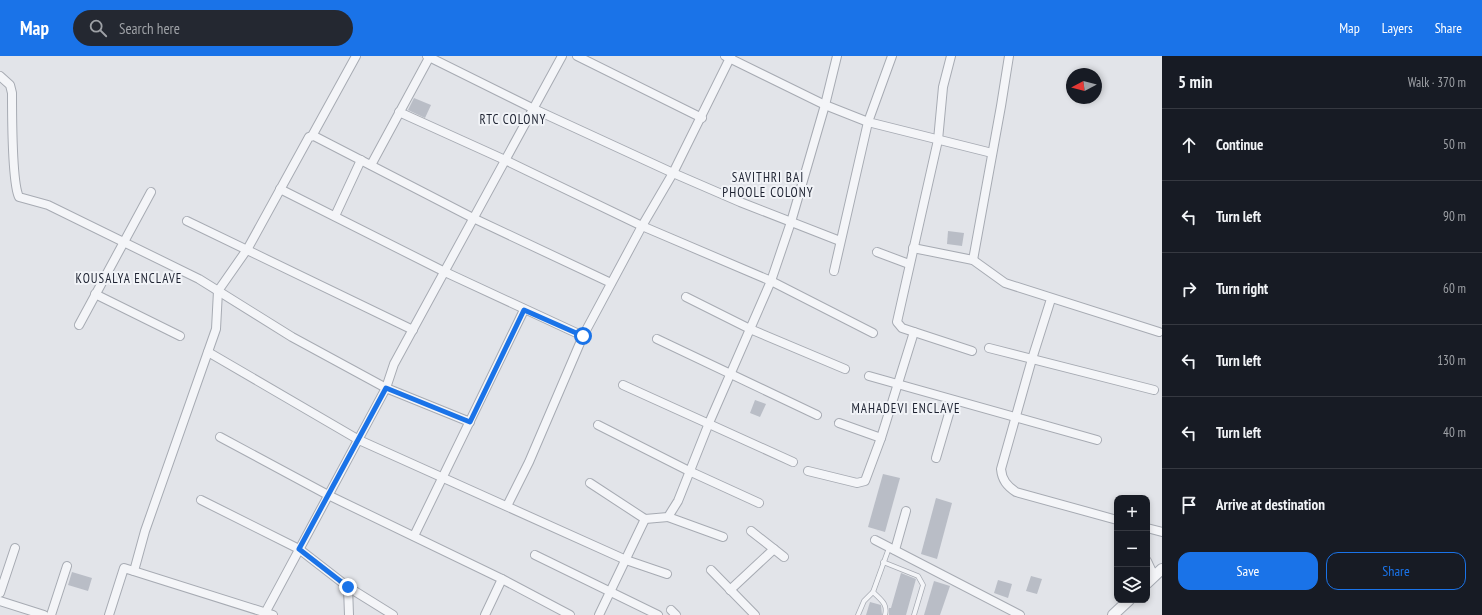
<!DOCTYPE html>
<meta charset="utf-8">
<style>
:root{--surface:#171b24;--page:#242831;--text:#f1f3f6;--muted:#9ea1a6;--line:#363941;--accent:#1a73e8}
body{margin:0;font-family:"PT Sans Narrow",sans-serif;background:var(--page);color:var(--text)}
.controls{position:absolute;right:12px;bottom:12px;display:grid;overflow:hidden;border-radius:8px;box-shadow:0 2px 6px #0003}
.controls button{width:36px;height:36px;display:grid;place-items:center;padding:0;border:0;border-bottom:1px solid var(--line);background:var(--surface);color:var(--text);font:20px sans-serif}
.compass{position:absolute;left:1066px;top:12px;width:36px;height:36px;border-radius:50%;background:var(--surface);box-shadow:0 2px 6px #0003;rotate:263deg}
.stop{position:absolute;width:12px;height:12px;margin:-9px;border:3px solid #1a73e8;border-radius:50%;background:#fff}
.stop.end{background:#1a73e8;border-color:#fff;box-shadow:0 1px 4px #0008}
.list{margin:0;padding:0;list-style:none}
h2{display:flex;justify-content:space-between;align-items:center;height:52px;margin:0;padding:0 16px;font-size:17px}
h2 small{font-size:13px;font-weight:400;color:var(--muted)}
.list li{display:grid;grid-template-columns:26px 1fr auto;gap:12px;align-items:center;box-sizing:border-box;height:72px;padding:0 16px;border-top:1px solid var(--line)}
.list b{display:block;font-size:15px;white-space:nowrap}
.list em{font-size:13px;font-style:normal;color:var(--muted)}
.actions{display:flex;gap:8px;padding:12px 16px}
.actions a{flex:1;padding:9px 0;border:1px solid var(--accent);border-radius:12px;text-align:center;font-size:14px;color:var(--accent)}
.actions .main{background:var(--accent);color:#fff}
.icon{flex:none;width:22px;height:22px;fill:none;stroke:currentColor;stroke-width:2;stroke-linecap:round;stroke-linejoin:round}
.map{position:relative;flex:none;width:1162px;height:559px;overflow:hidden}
header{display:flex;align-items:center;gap:24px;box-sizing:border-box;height:56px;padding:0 20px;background:var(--accent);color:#fff}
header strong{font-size:19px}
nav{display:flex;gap:22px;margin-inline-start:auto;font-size:14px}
.search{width:280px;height:36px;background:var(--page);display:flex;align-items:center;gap:10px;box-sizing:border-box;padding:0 14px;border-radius:22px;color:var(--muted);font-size:15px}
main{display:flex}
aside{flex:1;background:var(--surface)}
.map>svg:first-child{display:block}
.building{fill:#b9bdc6}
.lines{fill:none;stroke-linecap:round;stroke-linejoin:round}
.service-casing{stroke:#a7abb3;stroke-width:5.5}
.minor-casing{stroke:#a7abb3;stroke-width:10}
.tertiary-casing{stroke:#a7abb3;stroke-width:12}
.service{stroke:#f4f5f8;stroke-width:4}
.minor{stroke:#f4f5f8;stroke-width:8}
.tertiary{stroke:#f4f5f8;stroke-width:10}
.route{stroke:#1a73e8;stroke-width:5}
.labels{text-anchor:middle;stroke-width:4;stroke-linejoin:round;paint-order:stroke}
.neighbourhood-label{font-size:13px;letter-spacing:1px;fill:#1d2231;stroke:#f1f3f7}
</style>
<header>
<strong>Map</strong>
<div class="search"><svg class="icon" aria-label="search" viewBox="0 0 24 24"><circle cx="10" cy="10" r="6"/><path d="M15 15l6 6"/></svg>Search here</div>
<nav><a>Map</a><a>Layers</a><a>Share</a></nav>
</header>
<main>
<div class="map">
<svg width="1162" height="559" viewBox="0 0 1162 559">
<rect width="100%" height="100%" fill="#e2e4e9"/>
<!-- building -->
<g class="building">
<polygon points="414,42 431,49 425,62 408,54"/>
<polygon points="948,175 964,177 962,190 947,188"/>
<polygon points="755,344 766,348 760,361 750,357"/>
<polygon points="883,418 900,422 885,476 868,471"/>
<polygon points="936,442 952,447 937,503 921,498"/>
<polygon points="72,516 92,522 88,535 68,529"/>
<polygon points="901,517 916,523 906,559 889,559 889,552 891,552"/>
<polygon points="1031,520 1042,523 1037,538 1026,535"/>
<polygon points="998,524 1012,528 1008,542 994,537"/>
<polygon points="934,525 950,530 940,559 924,559"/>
<polygon points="870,546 881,549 882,559 866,559"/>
</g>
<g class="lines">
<!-- service casing -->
<g class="service-casing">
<g id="service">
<polyline points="883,506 918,520 923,529 914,559"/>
<path d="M873,536C881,544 888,548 885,559"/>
<polyline points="858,559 864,545 873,536 889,492"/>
</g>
</g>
<!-- minor casing -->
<g class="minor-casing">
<g id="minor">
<polyline points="427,0 534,53 673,117 740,146 840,185"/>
<polyline points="577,0 702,62"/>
<polyline points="725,0 825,49 868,66 834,215"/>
<polyline points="892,0 868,66 992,97"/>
<polyline points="951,0 943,31 938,84 897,266 902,272 972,295"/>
<path d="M0,20L10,29L12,37C12,57 12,127 19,141L48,149L199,223L292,281L386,332L470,366"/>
<polyline points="399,56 505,104 642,170 771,225 873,277"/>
<polyline points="312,80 356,0"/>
<polyline points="371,109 430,0"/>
<polyline points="280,133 445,216 583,280"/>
<polyline points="335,160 361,104"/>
<polyline points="187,165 413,274"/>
<polyline points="913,192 973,204 1005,227 1159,276"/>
<polyline points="877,196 909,208"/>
<polyline points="973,204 1001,50 1009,0"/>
<polyline points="95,238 180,280"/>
<polyline points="686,241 750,273 845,313"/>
<path d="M1051,243L1032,303L1001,413C1002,424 1007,430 1016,436L1117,464"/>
<polyline points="79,269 151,136"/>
<polyline points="657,283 817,359"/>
<polyline points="989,292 1154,334"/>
<polyline points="208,296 359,384 626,504 667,518"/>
<polyline points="869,320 1097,384"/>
<polyline points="623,329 793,406"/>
<polyline points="839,367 881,382"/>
<polyline points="598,369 689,415 759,447"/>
<polyline points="220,381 328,439 502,523 570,559"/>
<polyline points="936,402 953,344"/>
<polyline points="808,415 857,427 865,425 881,382 914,276"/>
<polyline points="590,427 645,463 668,461 678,445 709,367 771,225 791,166 825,49 837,0"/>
<polyline points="201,444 299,493 348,531 393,559"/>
<polyline points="507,450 529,406 583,280 642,170 673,117 731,0"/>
<polyline points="668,461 723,481"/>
<polyline points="1147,472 1162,476"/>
<polyline points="751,475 784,501"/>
<polyline points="414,480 524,254"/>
<polyline points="875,484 1020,559"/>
<polyline points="895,494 906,455"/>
<polyline points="535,499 658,559"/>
<polyline points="1147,505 1154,520"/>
<polyline points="711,514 755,559"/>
<polyline points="134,515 145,475 216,273 218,235 248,192 309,81 314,80 473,162 611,227"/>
<polyline points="348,531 349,559"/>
<polyline points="730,534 774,493"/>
<polyline points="0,537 15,492"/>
<polyline points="0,545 44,559"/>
<polyline points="671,554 676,559"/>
<polyline points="51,559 67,510"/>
<polyline points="109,559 124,512 273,559"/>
<polyline points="264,559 386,332 394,308 562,0"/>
<polyline points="485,559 502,523"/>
<polyline points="599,559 645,463"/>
</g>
</g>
<!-- tertiary casing -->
<g class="tertiary-casing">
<g id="tertiary">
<polyline points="1147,527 1162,513"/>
<polyline points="1113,559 1129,544"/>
</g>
</g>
<!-- service -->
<use href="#service" class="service"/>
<!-- minor -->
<use href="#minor" class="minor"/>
<!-- tertiary -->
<use href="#tertiary" class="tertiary"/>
</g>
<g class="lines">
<!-- route -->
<polyline class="route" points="348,531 299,493 386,332 470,366 524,254 583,280"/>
</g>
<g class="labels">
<!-- neighbourhood labels -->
<g class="neighbourhood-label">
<text x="513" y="68">RTC COLONY</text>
<text x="768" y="126">SAVITHRI BAI<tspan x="768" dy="15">PHOOLE COLONY</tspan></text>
<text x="129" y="227">KOUSALYA ENCLAVE</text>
<text x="906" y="357">MAHADEVI ENCLAVE</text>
</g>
</g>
</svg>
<div class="controls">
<button>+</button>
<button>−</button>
<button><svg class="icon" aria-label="layers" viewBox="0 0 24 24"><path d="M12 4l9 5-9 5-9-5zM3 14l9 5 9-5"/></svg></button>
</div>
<svg class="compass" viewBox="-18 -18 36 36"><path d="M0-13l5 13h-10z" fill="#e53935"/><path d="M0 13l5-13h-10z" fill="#9ea1a6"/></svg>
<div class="stop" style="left:583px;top:280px"></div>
<div class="stop end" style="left:348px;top:531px"></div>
</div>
<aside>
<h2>5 min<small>Walk · 370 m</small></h2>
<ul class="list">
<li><svg class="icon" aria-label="ahead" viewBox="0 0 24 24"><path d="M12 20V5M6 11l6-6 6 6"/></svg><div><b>Continue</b></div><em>50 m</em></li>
<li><svg class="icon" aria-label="left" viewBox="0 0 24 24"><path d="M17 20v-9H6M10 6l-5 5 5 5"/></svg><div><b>Turn left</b></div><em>90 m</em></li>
<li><svg class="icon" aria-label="right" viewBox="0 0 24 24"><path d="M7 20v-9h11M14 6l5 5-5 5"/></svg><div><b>Turn right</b></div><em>60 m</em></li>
<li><svg class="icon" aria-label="left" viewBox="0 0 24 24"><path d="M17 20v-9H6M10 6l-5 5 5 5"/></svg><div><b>Turn left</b></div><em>130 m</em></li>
<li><svg class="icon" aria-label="left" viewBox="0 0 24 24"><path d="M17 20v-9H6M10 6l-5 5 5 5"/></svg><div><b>Turn left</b></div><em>40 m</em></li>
<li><svg class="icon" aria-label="arrive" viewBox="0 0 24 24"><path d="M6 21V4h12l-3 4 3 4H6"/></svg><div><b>Arrive at destination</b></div></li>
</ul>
<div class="actions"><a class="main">Save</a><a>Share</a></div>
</aside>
</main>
